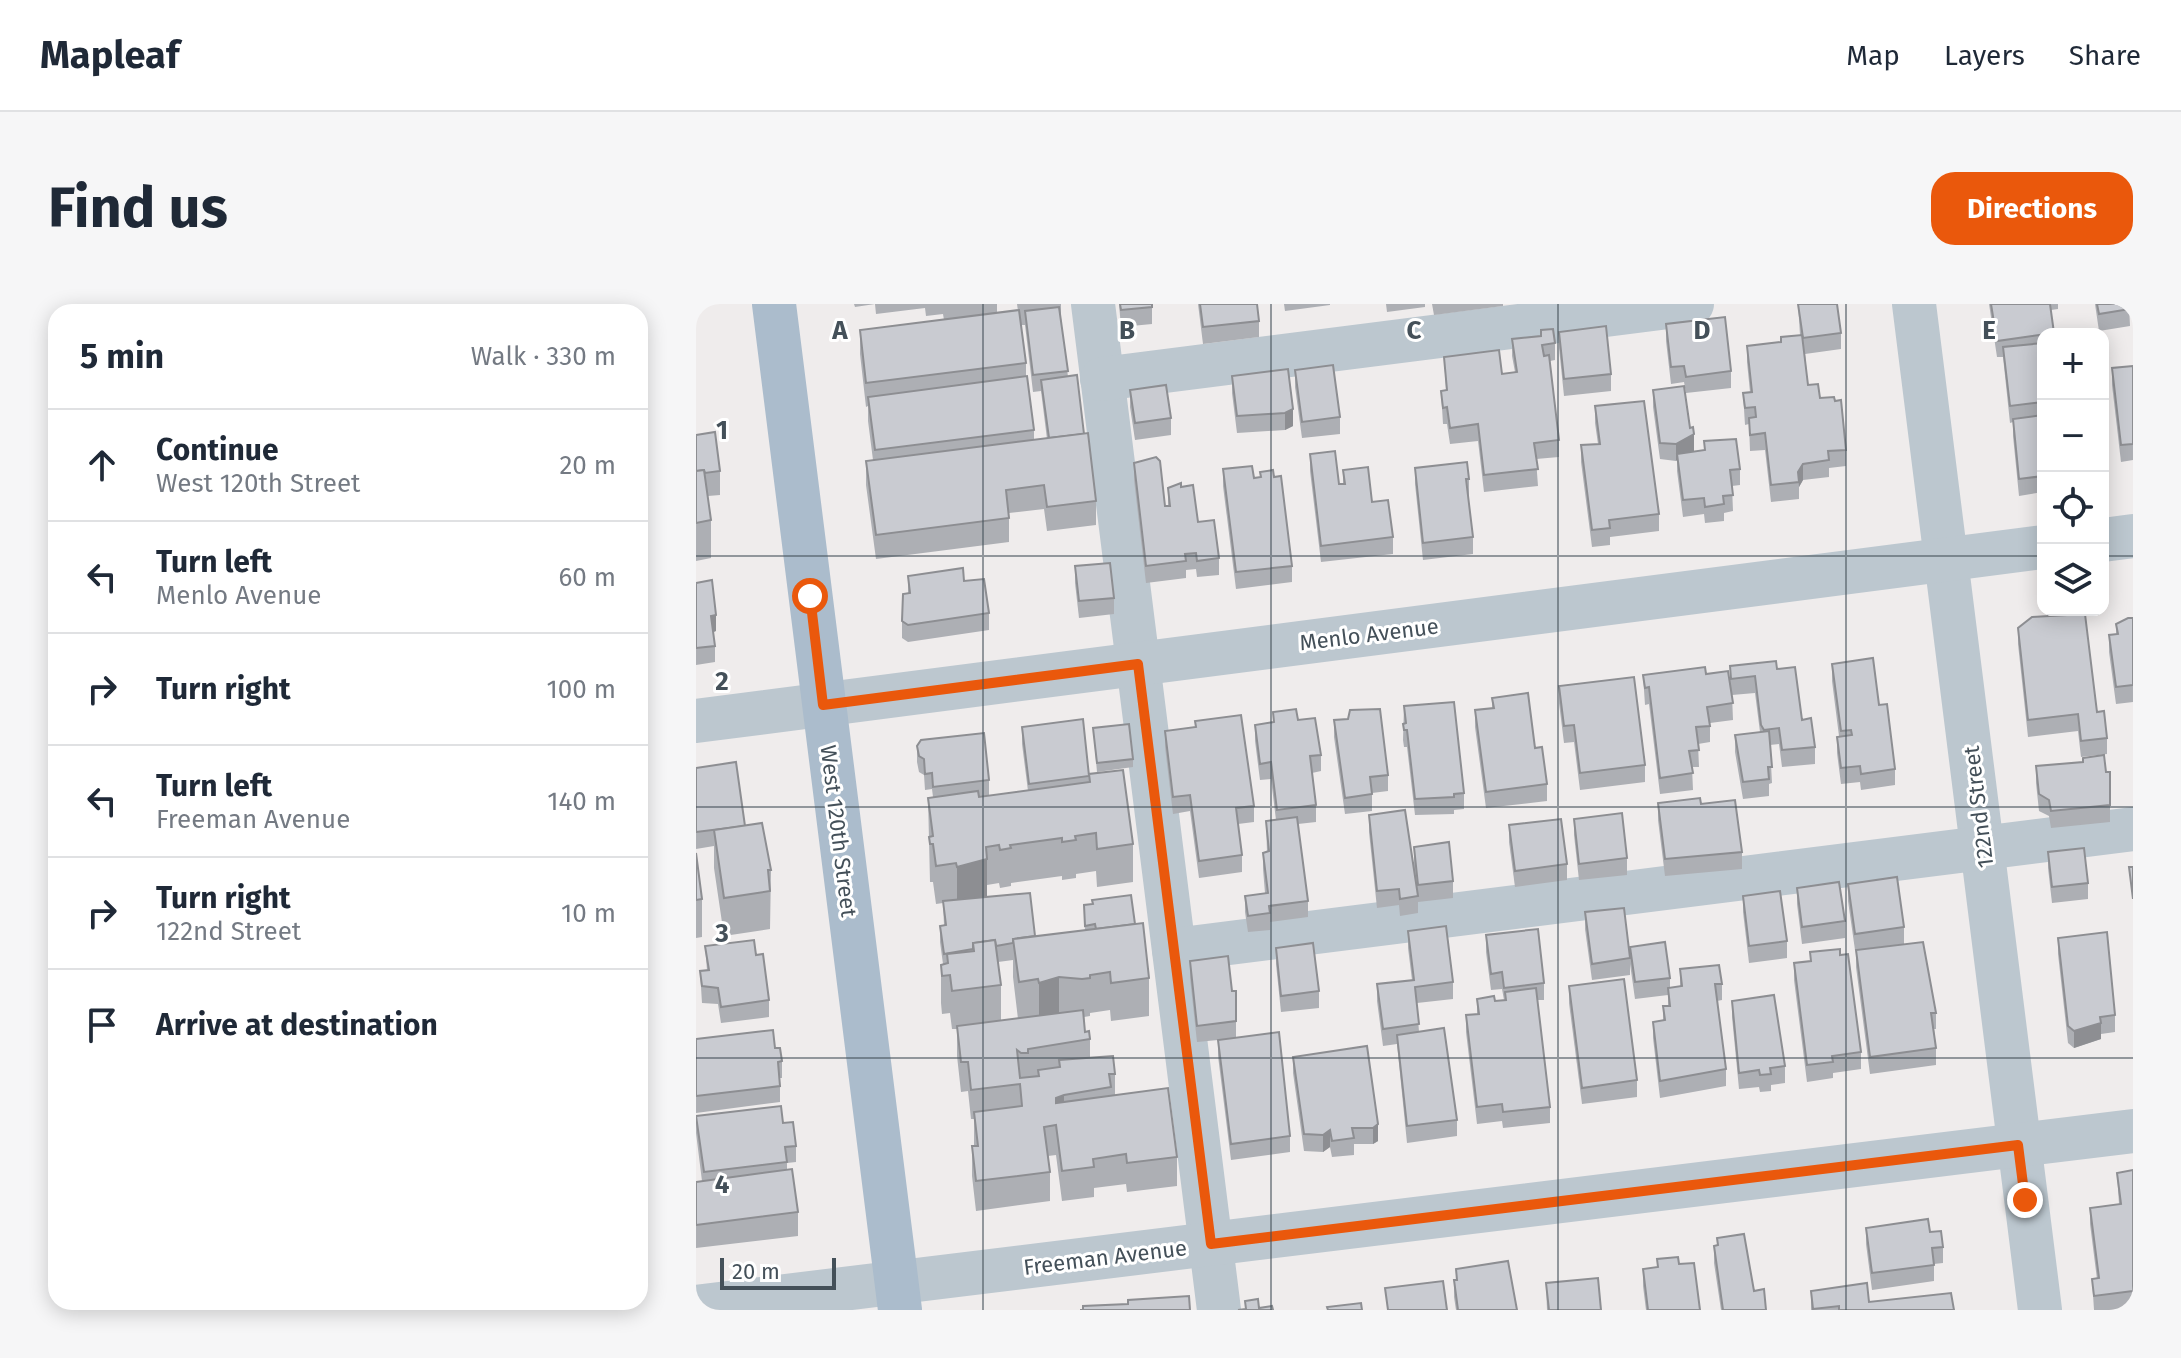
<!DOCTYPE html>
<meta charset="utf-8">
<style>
:root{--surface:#fff;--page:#f6f6f7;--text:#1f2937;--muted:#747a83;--line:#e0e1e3;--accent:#ea580c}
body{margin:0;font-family:"Fira Sans",sans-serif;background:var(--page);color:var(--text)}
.controls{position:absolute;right:24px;top:24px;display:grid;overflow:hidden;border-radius:16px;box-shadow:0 4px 20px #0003}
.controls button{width:72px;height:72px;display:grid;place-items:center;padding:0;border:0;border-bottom:2px solid var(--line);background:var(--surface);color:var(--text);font:40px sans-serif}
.scale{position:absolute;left:24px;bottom:20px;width:116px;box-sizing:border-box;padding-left:8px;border:4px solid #445059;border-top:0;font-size:22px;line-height:28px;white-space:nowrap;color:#445059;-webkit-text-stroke:6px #fff;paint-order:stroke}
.stop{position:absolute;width:24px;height:24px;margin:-18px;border:6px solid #ea580c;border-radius:50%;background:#fff}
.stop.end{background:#ea580c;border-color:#fff;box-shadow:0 2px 8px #0008}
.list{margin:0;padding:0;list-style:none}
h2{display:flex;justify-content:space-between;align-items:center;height:104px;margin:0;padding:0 32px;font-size:34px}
h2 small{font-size:26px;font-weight:400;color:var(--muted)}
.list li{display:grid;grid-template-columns:52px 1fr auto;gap:24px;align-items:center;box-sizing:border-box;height:112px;padding:0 32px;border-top:2px solid var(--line)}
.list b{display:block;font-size:30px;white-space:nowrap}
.list p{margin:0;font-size:26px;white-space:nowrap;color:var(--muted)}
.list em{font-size:26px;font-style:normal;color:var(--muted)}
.icon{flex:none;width:44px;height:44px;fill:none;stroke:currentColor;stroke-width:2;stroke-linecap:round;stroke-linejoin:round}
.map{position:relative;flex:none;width:1437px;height:1006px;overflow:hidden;border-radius:24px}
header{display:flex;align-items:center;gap:48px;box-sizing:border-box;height:112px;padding:0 40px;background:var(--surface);border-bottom:2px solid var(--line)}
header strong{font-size:38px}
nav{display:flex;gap:44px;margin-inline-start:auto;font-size:28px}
.intro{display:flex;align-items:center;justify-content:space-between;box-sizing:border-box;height:192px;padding:0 48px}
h1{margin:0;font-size:56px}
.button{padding:20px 36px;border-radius:24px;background:var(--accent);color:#fff;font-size:28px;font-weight:700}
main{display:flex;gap:48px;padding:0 48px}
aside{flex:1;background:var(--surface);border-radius:24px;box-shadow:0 4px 20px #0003}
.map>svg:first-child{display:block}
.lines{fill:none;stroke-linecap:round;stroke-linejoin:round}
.minor{stroke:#bcc7cf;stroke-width:44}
.major{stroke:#abbccc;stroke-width:44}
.wall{fill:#adafb4;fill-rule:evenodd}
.shaded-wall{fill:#8d8e92}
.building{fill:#c9cbd1;stroke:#8d8e92;stroke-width:2}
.route{stroke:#ea580c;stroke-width:10}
.grid{fill:none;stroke:#445059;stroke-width:2;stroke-opacity:0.55}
.labels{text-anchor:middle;stroke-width:6;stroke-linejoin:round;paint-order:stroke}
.street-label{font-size:22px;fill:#445059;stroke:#fff}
.grid-label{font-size:26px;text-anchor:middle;font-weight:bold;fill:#445059;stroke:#fff;stroke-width:6;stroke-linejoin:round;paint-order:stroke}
</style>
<header>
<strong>Mapleaf</strong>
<nav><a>Map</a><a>Layers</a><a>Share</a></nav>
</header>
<div class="intro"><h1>Find us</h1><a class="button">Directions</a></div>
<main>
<aside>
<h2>5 min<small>Walk · 330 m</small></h2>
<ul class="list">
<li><svg class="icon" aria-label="ahead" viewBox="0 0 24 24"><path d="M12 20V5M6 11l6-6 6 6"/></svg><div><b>Continue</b><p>West 120th Street</p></div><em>20 m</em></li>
<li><svg class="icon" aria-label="left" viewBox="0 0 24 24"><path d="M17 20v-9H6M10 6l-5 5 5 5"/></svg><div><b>Turn left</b><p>Menlo Avenue</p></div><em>60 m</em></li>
<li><svg class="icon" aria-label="right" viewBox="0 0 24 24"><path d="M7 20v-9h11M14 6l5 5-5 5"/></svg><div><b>Turn right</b></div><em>100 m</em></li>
<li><svg class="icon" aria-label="left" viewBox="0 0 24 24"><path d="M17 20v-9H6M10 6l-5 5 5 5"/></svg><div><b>Turn left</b><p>Freeman Avenue</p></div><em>140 m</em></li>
<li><svg class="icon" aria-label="right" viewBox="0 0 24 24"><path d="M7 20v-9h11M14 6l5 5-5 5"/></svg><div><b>Turn right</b><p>122nd Street</p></div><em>10 m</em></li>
<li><svg class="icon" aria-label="arrive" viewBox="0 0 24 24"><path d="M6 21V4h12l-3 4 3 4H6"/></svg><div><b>Arrive at destination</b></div></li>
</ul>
</aside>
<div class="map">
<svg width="1437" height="1006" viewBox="0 0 1437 1006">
<rect width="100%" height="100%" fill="#efecec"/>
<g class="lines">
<!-- minor -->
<g class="minor">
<polyline points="397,0 523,1006"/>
<polyline points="1218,0 1344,1006"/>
<polyline points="406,75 996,0"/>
<polyline points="1407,236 1437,232"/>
<polyline points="0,417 1347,243"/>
<polyline points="478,646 1437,525"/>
<polyline points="0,1003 1437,827"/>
</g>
<!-- major -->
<polyline class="major" points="78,0 204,1006"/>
</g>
<!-- wall -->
<g class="wall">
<path d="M158,0H301V9L322,7L321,0H365V14L372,73L388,130L400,197V221L351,227L348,205L313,209V238L180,255L170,181V157L177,156L172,117V102L170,103L164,50V26L248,16L247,10L230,12L229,4L180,10L179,0L159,3ZM325,21H329L337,88L345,87L351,135L338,136V126L330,73V59Z"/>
<polygon points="423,0 456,0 456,20 425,23"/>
<polygon points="502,0 561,0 563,17 563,33 507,40"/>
<polygon points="588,0 634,0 634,1 589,7"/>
<polygon points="690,0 729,0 729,3 691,8"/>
<polygon points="736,0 807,0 807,2 738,11"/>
<polygon points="1102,0 1145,29 1145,45 1109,50 1112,81 1124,94 1150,146 1150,162 1133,164 1133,173 1107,176 1103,183 1103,195 1075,198 1069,146 1054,147 1053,120 1049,121 1047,89 1054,88 1051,58 1051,42 1085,38 1104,31"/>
<polygon points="1293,0 1362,0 1362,5 1355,6 1358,30 1347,30 1347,188 1323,192 1317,132 1317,118 1314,119 1307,53 1301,53"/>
<polygon points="1399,0 1433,0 1434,22 1403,27"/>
<polygon points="970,20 1035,67 1035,84 990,89 988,78 975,80 970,37"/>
<polygon points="863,28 915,70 915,87 868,92 863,44"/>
<polygon points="816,35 859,39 859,56 854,57 863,136 863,153 840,155 842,182 788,188 782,137 754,140 751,120 747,120 745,87 750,86 748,53 806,70 819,68 816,52"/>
<polygon points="1437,62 1437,156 1425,158 1416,81 1416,64"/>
<polygon points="592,65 597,122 589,126 541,129 536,89 536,72"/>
<polygon points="599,66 644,113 644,130 606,134 599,83"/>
<polygon points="434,86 475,114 475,131 439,136 434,103"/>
<polygon points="957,86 994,124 998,147 996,148 1008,147 1008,137 1044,165 1044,181 1036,182 1037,207 1028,209 1028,217 1009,219 1008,210 987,213 981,167 981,156 980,157 964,155 957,103"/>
<polygon points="899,102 963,210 963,227 914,233 914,241 896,243 885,158 885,141 902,140 899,119"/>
<polygon points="0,131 24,167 24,191 12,192 15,216 15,254 0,257"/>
<polygon points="614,150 643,180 647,180 647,166 676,198 697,233 697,250 625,258 614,167"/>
<polygon points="438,159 469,202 472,202 472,184 485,183 502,218 523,254 523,271 501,273 500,265 490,266 490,274 450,279 438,176"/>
<polygon points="719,164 773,175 773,192 772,192 777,233 777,250 727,256 719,180"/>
<polygon points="527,165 558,174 596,262 596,278 540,285 527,182"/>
<polygon points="379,262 418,294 418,310 383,314 379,279"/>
<polygon points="212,272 293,309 293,326 212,338 206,334 206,317 212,289"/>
<polygon points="0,279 20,327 17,328 19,342 19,358 0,361"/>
<polygon points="1437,314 1437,398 1420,400 1413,348 1413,331 1420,330 1420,320"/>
<polygon points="1322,324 1401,408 1411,434 1411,450 1385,453 1382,427 1332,433 1322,340"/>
<polygon points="1136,360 1183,401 1199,465 1199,481 1165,486 1164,478 1145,480 1141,449 1141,433 1143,432 1136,377"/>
<polygon points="1034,362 1081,365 1119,443 1119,460 1086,463 1083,440 1074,441 1076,479 1073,480 1073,492 1047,495 1039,448 1039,431 1064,428 1059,389 1036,391 1037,416 1014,419 1014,438 1002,440 1003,463 996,463 997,486 964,490 953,400 949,401 947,371 1010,370 1034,376"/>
<polygon points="863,382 949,461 949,478 884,486 878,438 868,439 863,399"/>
<polygon points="796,394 839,444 851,480 851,497 790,504 779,423 779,406 796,404"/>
<polygon points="708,402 768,489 768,505 758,506 758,510 719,511 711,443 708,443 707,436"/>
<polygon points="577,408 602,416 625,451 625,467 616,469 620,501 620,518 602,520 612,597 612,613 574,618 574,626 552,628 549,608 549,592 569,589 567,565 567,549 571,548 570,517 580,516 575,475 564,476 559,437 559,421 577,418"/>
<polygon points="638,416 692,471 692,487 676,489 676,507 649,510 638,433"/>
<polygon points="499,417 558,502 558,518 542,520 546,551 546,568 503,574 494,507 477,510 469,443 469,427 499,423"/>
<path d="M326,423L394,470L437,540V578L401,583L400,567L380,570V574L366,576V572L315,579V582L304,584L303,579L291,581V593L339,632L389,626L388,601L439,620L453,674V712L415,717L414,706L394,709V712L388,713L389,728L394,735V754L419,770V791L481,853V882L431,888L430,880L398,884V893L366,897L360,851L352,852L354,868V897L280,907L276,872V842H278V815H275L272,787L265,788L261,752V725H256L254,709L246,710L245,699V661L247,660L244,638V622L248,621L247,599L240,600L237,578H234L232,494L237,493L236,485L229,486L228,471L223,468L221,458V442L293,476V492L332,487L326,440ZM317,656V673L322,715L305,717V681L302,658Z"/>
<polygon points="397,424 437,455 437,463 401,468"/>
<polygon points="1340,462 1414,468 1414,518 1355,524 1353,512 1343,507 1340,479"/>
<polygon points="0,464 49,522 75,566 74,625 28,632 18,564 18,542 0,545"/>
<polygon points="962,499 1005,500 1046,548 1046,565 969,572 962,516"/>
<polygon points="673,511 718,559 718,543 757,577 757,594 722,598 722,609 704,612 703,601 681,604 673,528"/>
<polygon points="878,515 931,554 931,571 883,576 878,531"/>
<polygon points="813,521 871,560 871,576 819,583 813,538"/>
<polygon points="1352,548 1392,579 1392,595 1356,599 1352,564"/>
<polygon points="0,549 6,595 6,633 0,634"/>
<polygon points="1152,580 1208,623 1208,640 1159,646 1152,597"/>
<polygon points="1101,584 1149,617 1149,634 1106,640 1101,600"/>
<polygon points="1047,592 1091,637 1091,654 1053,659 1047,608"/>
<polygon points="889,608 934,654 934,671 896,676 889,625"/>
<polygon points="712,627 757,678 757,695 721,699 723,728 761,816 761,832 711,839 701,740 687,742 681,697 681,680 716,676 712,644"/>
<polygon points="790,631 848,679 848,696 841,696 854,803 854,819 807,824 806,817 781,820 770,728 770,711 781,710 781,695 799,697 808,696 806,685 795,686 790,648"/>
<polygon points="1362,634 1419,711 1419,728 1405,730 1405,735 1378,744 1372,739 1362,650"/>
<polygon points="9,642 60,651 73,696 73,713 25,719 22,700 6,699 4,667 11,666"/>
<polygon points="934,643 974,674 974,684 984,683 984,665 1026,680 1026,696 1021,697 1030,765 1030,782 964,794 957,734 957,718 967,716 967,702 972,702 972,691 939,695 934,660"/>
<polygon points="580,644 623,687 623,704 585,708 580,660"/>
<polygon points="1160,646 1240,709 1240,725 1238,725 1240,744 1240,761 1174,770 1160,663"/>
<polygon points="1114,648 1165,748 1165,765 1137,769 1137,774 1111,778 1098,676 1098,659 1114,657"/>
<polygon points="494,657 536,687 540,687 540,733 594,832 594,848 535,856 522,752 522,736 501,738 494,674"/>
<polygon points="873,682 941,776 941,793 886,800 873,699"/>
<polygon points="1036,697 1089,762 1089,779 1075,781 1075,787 1064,788 1063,783 1043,785 1036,713"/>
<polygon points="0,735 79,744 86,757 86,774 84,774 84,798 0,809"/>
<polygon points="671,742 682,837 677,840 658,840 658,851 636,853 634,843 627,848 608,847 597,769 597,753"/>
<polygon points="0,812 87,819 100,842 100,858 91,859 91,866 102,908 102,932 0,944 0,878 6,877 0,829"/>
<polygon points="1437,866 1437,1003 1416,1006 1398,1006 1396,975 1401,975 1394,920 1394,904 1423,900 1421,869"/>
<polygon points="1170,924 1234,928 1247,943 1247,959 1238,960 1238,977 1176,986 1170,940"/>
<polygon points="1021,934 1058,987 1070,1006 1025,1006 1018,959 1018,942 1021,941"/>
<polygon points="961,955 983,960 1004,1006 950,1006 947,982 947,965 961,963"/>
<polygon points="760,965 821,1006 760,1006 758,993 758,976 760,976"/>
<polygon points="850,979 905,1006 851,1006"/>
<polygon points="1115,987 1173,998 1258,1006 1115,1006"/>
</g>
<!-- shaded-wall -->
<g class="shaded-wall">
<polygon points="597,105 597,122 589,126 589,109"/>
<polygon points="998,130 998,147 982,156 981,150 981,156 980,157 980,140"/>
<polygon points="1107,160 1107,176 1103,183 1102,168"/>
<polygon points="20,311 20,327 15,329 15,312"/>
<polygon points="291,555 291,593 261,601 261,563"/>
<polygon points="363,673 363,711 343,717 343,679"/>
<polygon points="1405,719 1405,735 1378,744 1378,727"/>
<polygon points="368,791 368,820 360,821 360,794"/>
<polygon points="682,820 682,837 677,840 677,824"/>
<polygon points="634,826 634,843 627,848 627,831"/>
</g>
<!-- building -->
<g class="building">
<polygon points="424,0 456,0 456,3 425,6"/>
<polygon points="504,0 561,0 563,17 507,23"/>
<polygon points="1102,0 1141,0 1145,29 1107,34"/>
<polygon points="1295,0 1354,0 1358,29 1301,37"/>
<polygon points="1401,0 1433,0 1434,5 1403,10"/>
<polygon points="363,3 372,67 337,71 329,7"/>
<polygon points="323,6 330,59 170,79 164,26"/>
<polygon points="1029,13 1035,67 990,73 988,62 975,63 970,20"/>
<polygon points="910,22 915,70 868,75 863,28"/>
<polygon points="857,25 859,39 846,41 848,52 853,51 863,136 838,139 842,165 788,171 782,120 754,124 751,103 747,104 745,87 751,86 748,53 803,46 806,70 821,68 816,35 845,32 845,26"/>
<polygon points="1106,31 1112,81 1122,80 1124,94 1138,93 1139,97 1145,96 1150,146 1132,147 1133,156 1107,160 1102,168 1103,178 1075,181 1069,129 1054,131 1053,114 1060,113 1059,103 1049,104 1047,89 1056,88 1051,42 1085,38 1085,33"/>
<polygon points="1347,39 1347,98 1314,102 1307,43"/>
<polygon points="637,61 644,113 606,118 599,66"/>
<polygon points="1437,62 1437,140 1425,141 1416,64"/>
<polygon points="592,65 597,105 589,109 541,112 536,72"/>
<polygon points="381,71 388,130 353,134 345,76"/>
<polygon points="331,72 338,126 179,146 172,93"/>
<polygon points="470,81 475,114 439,119 434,86"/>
<polygon points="988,82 994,124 997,123 998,130 980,140 964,139 957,86"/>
<polygon points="948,97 963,210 913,216 914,224 896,226 885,141 904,140 899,102"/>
<polygon points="1347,111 1347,172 1323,175 1317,115"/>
<polygon points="19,128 24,167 9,169 8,166 0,167 0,131"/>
<polygon points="392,129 400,197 351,203 348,181 310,186 313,214 180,231 170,157"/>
<polygon points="1040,135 1044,165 1034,166 1037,191 1027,192 1028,200 1009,203 1008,194 987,196 981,150 1009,146 1008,137"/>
<polygon points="639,147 643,180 649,180 647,166 672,163 676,198 692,196 697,233 625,242 614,150"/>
<polygon points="460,153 464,157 469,202 474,202 472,184 485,179 485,183 497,181 502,218 518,216 523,254 501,257 500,249 489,250 490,257 450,262 438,159"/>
<polygon points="771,158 773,175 770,175 777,233 727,239 719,164"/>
<polygon points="556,162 558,174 565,173 564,168 577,166 578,173 585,172 596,262 540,268 527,165"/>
<polygon points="8,166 15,216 0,219 0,167"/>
<polygon points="414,259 418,294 383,297 379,262"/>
<polygon points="267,264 268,277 288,275 293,309 212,321 206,317 207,290 214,289 212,272"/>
<polygon points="16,276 20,311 15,312 19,342 0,344 0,279"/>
<polygon points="1389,310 1401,408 1408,407 1411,434 1385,437 1382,410 1332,416 1322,324 1336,313"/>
<polygon points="1432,314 1437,314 1437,381 1420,383 1413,331 1422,330 1420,320"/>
<polygon points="1177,354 1183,401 1191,400 1199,465 1165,470 1164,462 1145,464 1141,433 1156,431 1155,426 1145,427 1136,360"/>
<polygon points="1080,357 1081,365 1099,363 1106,416 1115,414 1119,443 1086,446 1083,424 1068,426 1065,421 1059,372 1035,375 1034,362"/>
<polygon points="1009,363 1010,370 1032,367 1037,399 1011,403 1014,422 1000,423 1003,446 993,447 997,469 964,474 953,383 949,384 947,371"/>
<polygon points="938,373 949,461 884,469 878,421 868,422 863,382"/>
<polygon points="832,389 839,444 846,443 851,480 790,488 779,406 798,404 796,394"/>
<polygon points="758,398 768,489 758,490 758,493 719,495 711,426 708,426 707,420 710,419 708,402"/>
<polygon points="600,405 602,416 619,414 625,451 614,452 620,501 581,506 575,458 564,460 559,421 578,418 577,408"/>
<polygon points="684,405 692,471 674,473 676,490 649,494 638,416 652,415 654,406"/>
<polygon points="545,411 558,502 540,504 546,551 503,557 494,491 477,493 469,427 500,423 499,417"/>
<polygon points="387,415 393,472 333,480 326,423"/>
<polygon points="433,420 437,455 401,459 397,424"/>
<polygon points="1073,427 1076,463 1072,463 1073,475 1047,478 1039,431"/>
<polygon points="288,429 293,476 237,483 236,469 229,470 228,455 223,452 221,442 225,436"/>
<polygon points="1408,451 1410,468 1414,468 1414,501 1355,507 1353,496 1343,490 1340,462 1387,458 1387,454"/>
<polygon points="40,458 49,522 0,528 0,464"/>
<polygon points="427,466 437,540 401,545 400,529 379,532 380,536 366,538 366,534 314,541 315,544 304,546 303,541 290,543 291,555 261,563 260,559 240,562 237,540 234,540 233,533 237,532 232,494 282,487 283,493 394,478 393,470"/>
<polygon points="1004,494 1005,500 1039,496 1046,548 969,555 962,499"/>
<polygon points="709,506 722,592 704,595 703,585 681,587 673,511"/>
<polygon points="926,509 931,554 883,560 878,515"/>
<polygon points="601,513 612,597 573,602 574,609 552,612 549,592 572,589 567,549 573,547 570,517"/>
<polygon points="865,515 871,560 819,567 813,521"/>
<polygon points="66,519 75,566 72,566 74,587 28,594 18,526"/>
<polygon points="753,538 757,577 722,581 718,543"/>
<polygon points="1388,544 1392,579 1356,583 1352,548"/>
<polygon points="0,549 6,595 0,596"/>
<polygon points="1433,563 1437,563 1437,595"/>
<polygon points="1201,573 1208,623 1159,630 1152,580"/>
<polygon points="1143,578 1149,617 1106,623 1101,584"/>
<polygon points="1084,587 1091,637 1053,642 1047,592"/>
<polygon points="334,589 339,632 317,635 317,639 300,642 299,636 277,639 277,645 248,650 244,622 250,621 247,597"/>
<polygon points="435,591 439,620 400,625 399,620 389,622 388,601 397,600 396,596"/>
<polygon points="928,604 934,654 896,660 889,608"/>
<polygon points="447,619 453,674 415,679 414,668 394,671 394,674 386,675 363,673 343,679 342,675 323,678 317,635"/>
<polygon points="750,622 757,678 719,683 723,720 687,725 681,680 718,676 712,627"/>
<polygon points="842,625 848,679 808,684 806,668 795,670 790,631"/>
<polygon points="1411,628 1419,711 1404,713 1405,719 1378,727 1372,722 1362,634"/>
<polygon points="58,636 60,651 67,650 73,696 25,703 22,684 6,682 4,667 13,666 9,642"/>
<polygon points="299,636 305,681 256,687 254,671 246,672 245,661 252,659 251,650 278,647 277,639"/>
<polygon points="969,638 974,674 939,678 934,643"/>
<polygon points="1227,638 1240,709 1235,709 1240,744 1174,753 1160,646"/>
<polygon points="617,639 623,687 585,692 580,644"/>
<polygon points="1144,645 1144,651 1152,650 1165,748 1136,752 1137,758 1111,761 1098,659 1115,657 1114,648"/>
<polygon points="532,652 536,687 540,687 540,717 501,722 494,657"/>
<polygon points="1023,661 1026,680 1019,680 1030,765 964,777 957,718 969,716 967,702 974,702 972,684 986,682 984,665"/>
<polygon points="928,675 941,776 886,784 873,682"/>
<polygon points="840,684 854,803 807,808 806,800 781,803 770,711 783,710 781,695 798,692 799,697 810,696 809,688"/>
<polygon points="1078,691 1089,762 1074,764 1075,770 1064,771 1063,766 1043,769 1036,697"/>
<polygon points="387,706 389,728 393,727 394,735 332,745 332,749 325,749 321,746 324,774 343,772 342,766 364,763 363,756 417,752 419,770 413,770 415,783 368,791 360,794 360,799 472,784 481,853 431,859 430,850 397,855 398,863 366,867 360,821 348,823 354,868 280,877 276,842 282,842 278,808 326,802 324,780 275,786 272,758 265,758 261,722"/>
<polygon points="748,724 761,816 711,822 701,731"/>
<polygon points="77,726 79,744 84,744 86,757 82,758 84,782 0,792 0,735"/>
<polygon points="583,728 594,832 535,840 522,736"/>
<polygon points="671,742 682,820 677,824 656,824 658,834 636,837 634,826 627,831 608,830 597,753"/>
<polygon points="85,802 87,819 97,818 100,842 89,843 91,858 8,868 0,812"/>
<polygon points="96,865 102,908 0,921 0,878"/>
<polygon points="1437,866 1437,987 1398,992 1396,975 1403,974 1394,904 1425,900 1421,869"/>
<polygon points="1232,915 1234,928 1245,927 1247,943 1236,944 1238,961 1176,969 1170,924"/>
<polygon points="1048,930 1058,987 1068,985 1070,1006 1027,1006 1018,942 1022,941 1021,934"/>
<polygon points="982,953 983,960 998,959 1004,1006 952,1006 947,965 962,963 961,955"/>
<polygon points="812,957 821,1006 762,1006 758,976 761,976 760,965"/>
<polygon points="902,974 905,1006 853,1006 850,979"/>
<polygon points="747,977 751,1006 692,1006 689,984"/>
<polygon points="1171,979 1173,998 1255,989 1258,1006 1143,1006 1143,1002 1117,1005 1115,987"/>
<polygon points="493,992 494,1006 384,1006 387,1006 387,1002 432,1000 432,996"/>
<polygon points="562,995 563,1004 576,1002 577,1006 542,1006 550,1005 549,997"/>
<polygon points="665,999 666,1006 632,1006 631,1003"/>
</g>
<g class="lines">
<!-- route -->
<polyline class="route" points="114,292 127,401 442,360 515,940 1322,841 1329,896"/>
</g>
<!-- grid -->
<path class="grid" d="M287,0V1006M575,0V1006M862,0V1006M1150,0V1006M0,252H1347M1407,252H1437M0,503H1437M0,754H1437"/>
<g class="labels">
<!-- street labels -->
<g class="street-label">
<text transform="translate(673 330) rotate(-7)" y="8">Menlo Avenue</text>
<text transform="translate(1282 503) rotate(-97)" y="8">122nd Street</text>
<text transform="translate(143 527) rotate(83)" y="8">West 120th Street</text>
<text transform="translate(409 953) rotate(-7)" y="8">Freeman Avenue</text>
</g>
</g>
<g class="grid-label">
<text x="144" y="35">A</text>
<text x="431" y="35">B</text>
<text x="718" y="35">C</text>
<text x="1006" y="35">D</text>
<text x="1293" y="35">E</text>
<text x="26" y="135">1</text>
<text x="26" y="386">2</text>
<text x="26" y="638">3</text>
<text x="26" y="889">4</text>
</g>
</svg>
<div class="controls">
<button>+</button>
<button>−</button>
<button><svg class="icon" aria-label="locate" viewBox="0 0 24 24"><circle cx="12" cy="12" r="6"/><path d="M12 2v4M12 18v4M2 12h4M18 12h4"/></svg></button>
<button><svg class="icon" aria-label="layers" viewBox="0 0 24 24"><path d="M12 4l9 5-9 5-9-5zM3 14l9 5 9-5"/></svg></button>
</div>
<div class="scale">20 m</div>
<div class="stop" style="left:114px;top:292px"></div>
<div class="stop end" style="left:1329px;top:896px"></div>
</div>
</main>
